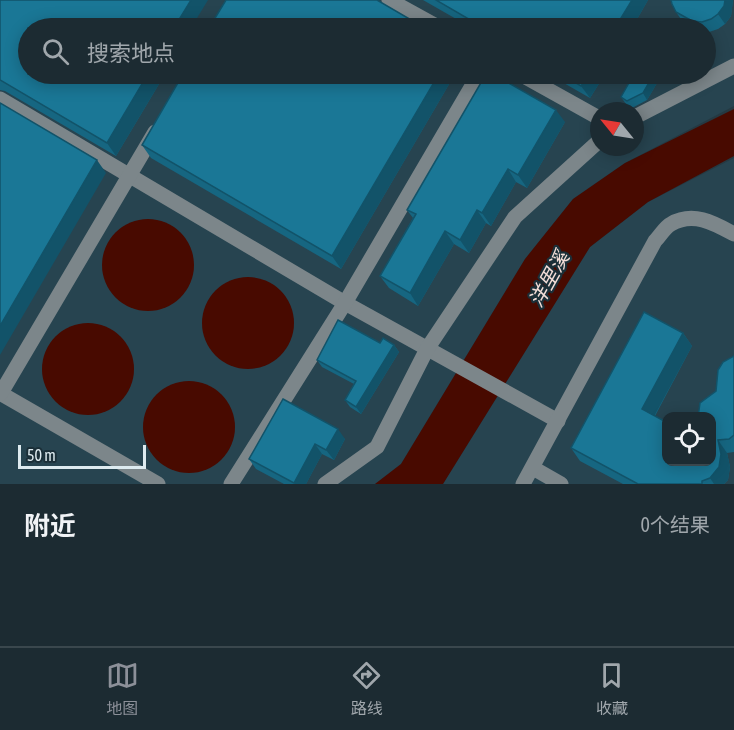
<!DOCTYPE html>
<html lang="zh">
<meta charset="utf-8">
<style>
:root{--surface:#1c2b32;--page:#29373e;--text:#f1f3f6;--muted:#a0a7ac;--line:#3a474d;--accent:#8c9099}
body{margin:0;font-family:"Asap Condensed","Noto Sans SC",sans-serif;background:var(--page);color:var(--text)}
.controls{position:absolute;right:18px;bottom:18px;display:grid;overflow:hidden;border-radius:12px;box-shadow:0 3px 15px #0003}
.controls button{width:54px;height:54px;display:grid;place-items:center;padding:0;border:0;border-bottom:2px solid var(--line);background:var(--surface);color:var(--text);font:30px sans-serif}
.compass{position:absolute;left:590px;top:102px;width:54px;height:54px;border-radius:50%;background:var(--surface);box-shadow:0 3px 15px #0003;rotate:300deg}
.scale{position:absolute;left:18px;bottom:15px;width:128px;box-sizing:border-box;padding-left:6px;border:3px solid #deebf0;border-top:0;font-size:16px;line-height:21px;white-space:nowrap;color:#deebf0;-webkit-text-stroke:4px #1b2f38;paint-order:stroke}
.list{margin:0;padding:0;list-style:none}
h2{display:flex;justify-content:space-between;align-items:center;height:78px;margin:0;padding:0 24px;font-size:26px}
h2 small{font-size:20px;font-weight:400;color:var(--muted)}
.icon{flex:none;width:33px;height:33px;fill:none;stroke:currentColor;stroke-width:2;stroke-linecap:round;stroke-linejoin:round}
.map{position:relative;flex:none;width:734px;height:484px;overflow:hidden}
.search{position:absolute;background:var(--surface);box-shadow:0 3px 15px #0003;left:18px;right:18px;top:18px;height:66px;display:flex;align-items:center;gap:15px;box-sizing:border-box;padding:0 21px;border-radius:33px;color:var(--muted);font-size:22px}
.sheet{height:162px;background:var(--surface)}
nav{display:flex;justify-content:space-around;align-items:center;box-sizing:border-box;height:84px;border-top:2px solid var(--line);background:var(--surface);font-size:16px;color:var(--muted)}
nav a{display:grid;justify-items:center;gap:3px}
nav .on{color:var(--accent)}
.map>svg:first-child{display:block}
.built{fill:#274450;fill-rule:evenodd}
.water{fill:#480a00}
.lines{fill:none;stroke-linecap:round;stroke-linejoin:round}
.minor{stroke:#7c868a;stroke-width:15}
.wall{fill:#166681}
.shaded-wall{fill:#125369}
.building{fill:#1a7796;stroke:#125369;stroke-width:1.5}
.labels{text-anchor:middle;stroke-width:4.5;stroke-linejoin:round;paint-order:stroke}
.water-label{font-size:20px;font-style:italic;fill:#f4ded8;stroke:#1b2f38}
</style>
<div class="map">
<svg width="734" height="484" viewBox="0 0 734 484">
<rect width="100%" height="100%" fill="#253942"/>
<!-- built -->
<g class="built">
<path d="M0,0H734V106L625,163L573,199L525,259L401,464L375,484H0ZM28,28H706V74H28ZM599,111H635V147H599Z"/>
<path d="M734,158V484H443L590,247L648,202ZM666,416H712V462H666Z"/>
</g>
<!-- water -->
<g class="water">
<polygon points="734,109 734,156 648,202 590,247 443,484 375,484 401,464 525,259 573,199 625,163"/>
<circle cx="148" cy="265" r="46"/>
<circle cx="248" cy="323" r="46"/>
<circle cx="88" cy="369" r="46"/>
<circle cx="189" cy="427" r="46"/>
</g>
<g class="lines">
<!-- minor -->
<g class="minor">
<polyline points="389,0 440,28"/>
<polyline points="520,74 599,118"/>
<polyline points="0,99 345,303 558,421"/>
<polyline points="635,117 734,66"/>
<polyline points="0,393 158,484"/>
<polyline points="1,393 155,132"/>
<polyline points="533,468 561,484"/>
<polyline points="231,484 345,303 479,74"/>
<polyline points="325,484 377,447 427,349 515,217 599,141"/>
<path d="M523,484L655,241C660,236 665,227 671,224C693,211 714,223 734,234"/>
</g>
</g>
<!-- wall -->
<g class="wall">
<polygon points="0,0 165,74 116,156 5,91 0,90"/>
<polygon points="423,0 648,0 632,28 472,28"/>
<polygon points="671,0 733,0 731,16 725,24 718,29 709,32 705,32 705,28 694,28 683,22 676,12"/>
<polygon points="183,74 455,74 341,269 151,158 142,145"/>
<polygon points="548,74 605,74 590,98"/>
<polygon points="660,78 647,100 632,108 626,104 621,97"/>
<polygon points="565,122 527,188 516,182 491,226 486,223 469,253 454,244 418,306 389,288 380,276 413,218 407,210"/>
<polygon points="683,333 692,346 655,416 711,462 716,391 734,356 734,452 727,453 730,467 728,480 724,484 623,484 580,461 571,448"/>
<polygon points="380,343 394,345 399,352 361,414 350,407 345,400 354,384 322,367 317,360"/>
<polygon points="283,399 345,439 334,460 322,454 306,484 284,484 256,469 249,459"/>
</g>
<!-- shaded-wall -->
<g class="shaded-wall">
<polygon points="191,0 208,0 191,28 174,28"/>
<polygon points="632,0 648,0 632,28 615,28"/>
<polygon points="725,0 733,0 731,16 725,24 718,14"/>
<polygon points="148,74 165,74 116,156 107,143"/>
<polygon points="439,74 455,74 341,269 332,256"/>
<polygon points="589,74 605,74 590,98 581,86"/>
<polygon points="654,74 657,74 660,78 647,100 643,93"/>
<polygon points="556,110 565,122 527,188 518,175"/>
<polygon points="97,160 106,173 0,355 0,326"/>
<polygon points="508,169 516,182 491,226 482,213"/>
<polygon points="477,210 486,223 469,253 460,240"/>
<polygon points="445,231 454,244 418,306 410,293"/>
<polygon points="683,333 692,346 651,422 642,409"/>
<polygon points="394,345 399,352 361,414 356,407"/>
<polygon points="338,429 345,439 334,460 326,450"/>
<polygon points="718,440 727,453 730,467 728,480 724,484 714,484 710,478"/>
<polygon points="315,444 322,454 306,484 295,484 294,483"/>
</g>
<!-- building -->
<g class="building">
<polygon points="0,0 191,0 174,28 28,28 28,74 148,74 107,143 0,80"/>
<polygon points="226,0 377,0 425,28 209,28"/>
<polygon points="436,0 632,0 615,28 484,28"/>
<polygon points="671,0 725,0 724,6 718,14 711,19 702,22 692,21 676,12 672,4"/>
<polygon points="183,74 439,74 332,256 142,145"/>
<polygon points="486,74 493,74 556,110 518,175 508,169 482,213 477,210 460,240 445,231 410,293 380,276 416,214 407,210"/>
<polygon points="561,74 589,74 581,86"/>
<polygon points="634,74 654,74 643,93 627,101 621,97"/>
<polygon points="0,103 97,160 0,326"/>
<polygon points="644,312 683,333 642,409 666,422 666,462 711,462 711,417 698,417 700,403 716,391 718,370 723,362 734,356 734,435 729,439 718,440 721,454 719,467 710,478 702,481 702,484 638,484 571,448"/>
<polygon points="338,320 380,343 383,338 394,345 356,407 345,400 356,381 317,360"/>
<polygon points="283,399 338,429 326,450 315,444 294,483 249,459"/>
</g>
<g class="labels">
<!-- water labels -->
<g class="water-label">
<text transform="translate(549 279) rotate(-61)" y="7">洋里溪</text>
</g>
</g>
</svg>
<div class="controls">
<button><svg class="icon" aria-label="locate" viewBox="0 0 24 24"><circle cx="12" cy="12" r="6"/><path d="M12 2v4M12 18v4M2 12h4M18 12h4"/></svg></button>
</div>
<svg class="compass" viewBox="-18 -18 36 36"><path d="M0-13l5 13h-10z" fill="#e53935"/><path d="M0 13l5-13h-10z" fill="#a0a7ac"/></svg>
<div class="scale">50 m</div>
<div class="search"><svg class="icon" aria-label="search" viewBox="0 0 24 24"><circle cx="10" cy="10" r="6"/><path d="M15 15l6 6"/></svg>搜索地点</div>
</div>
<section class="sheet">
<h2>附近<small>0个结果</small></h2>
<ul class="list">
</ul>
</section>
<nav>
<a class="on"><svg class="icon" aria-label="map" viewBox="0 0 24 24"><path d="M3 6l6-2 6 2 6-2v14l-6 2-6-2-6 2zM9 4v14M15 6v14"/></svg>地图</a>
<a><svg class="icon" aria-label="directions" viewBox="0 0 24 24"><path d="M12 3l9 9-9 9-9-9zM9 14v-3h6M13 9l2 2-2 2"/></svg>路线</a>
<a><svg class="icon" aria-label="saved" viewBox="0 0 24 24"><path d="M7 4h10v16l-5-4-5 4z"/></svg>收藏</a>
</nav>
